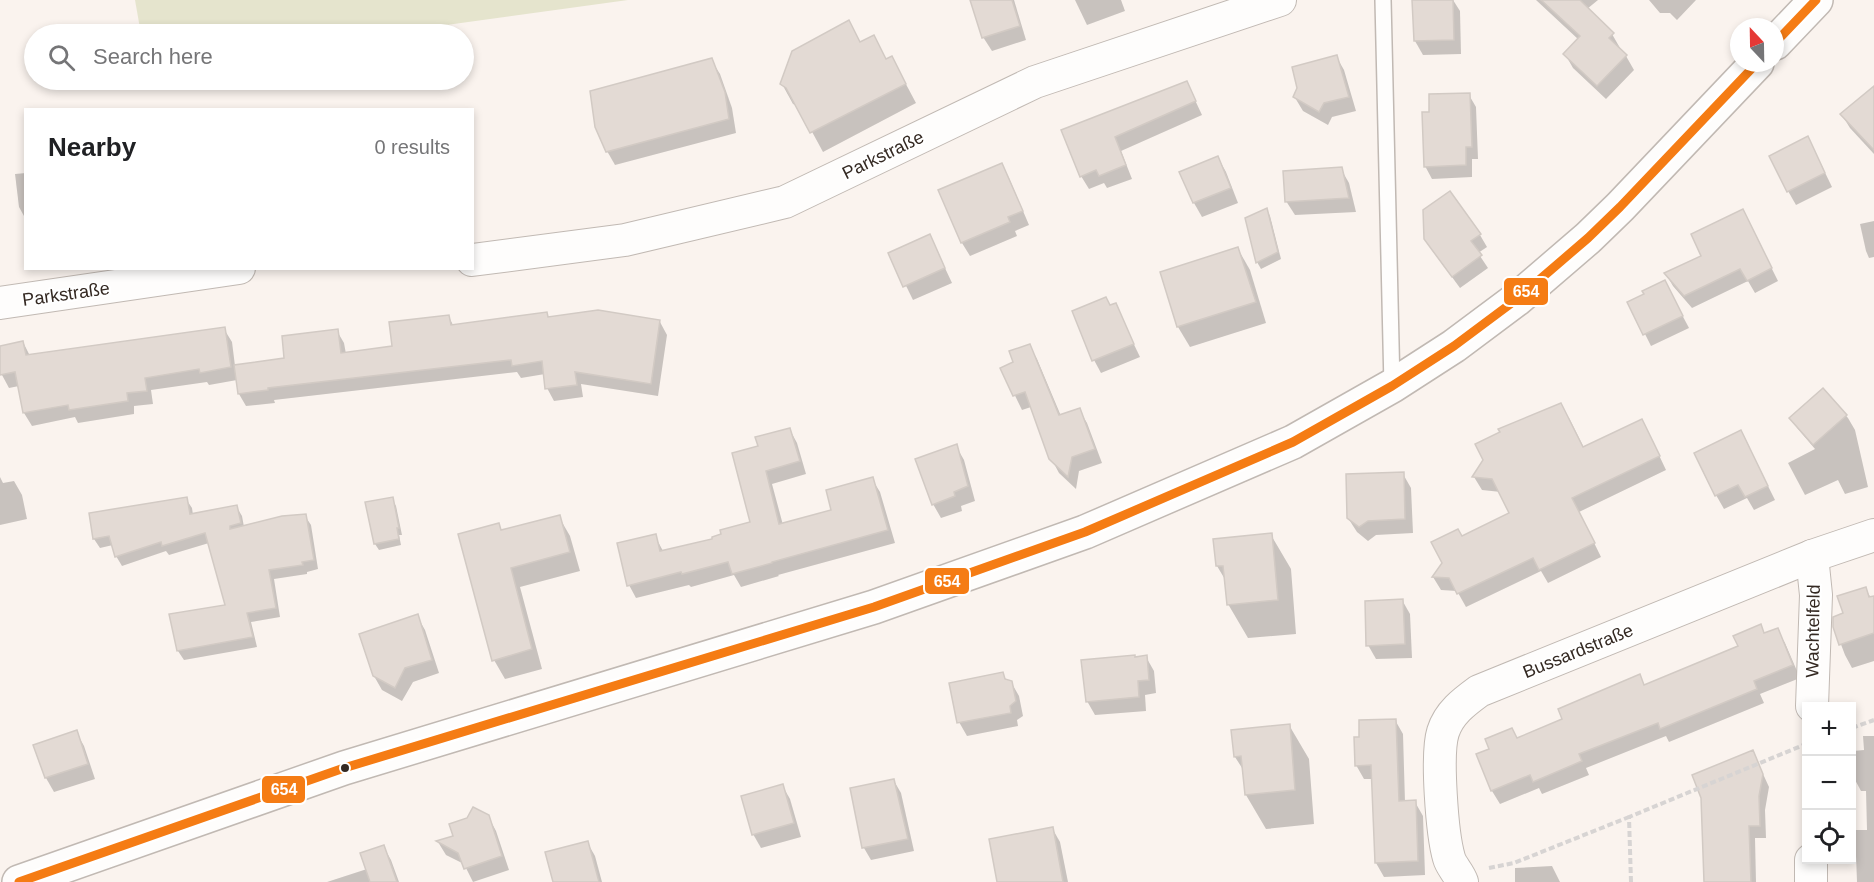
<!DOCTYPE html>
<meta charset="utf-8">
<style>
:root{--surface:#fff;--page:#f2f2f2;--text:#202124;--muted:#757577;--line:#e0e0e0}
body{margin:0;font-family:Helvetica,sans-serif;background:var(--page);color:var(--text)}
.controls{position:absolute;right:18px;bottom:18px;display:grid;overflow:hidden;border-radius:0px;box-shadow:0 3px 9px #0003}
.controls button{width:54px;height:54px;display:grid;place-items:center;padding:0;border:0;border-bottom:2px solid var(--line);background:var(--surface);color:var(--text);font:30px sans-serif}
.compass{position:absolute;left:1730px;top:18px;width:54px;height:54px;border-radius:50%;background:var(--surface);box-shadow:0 3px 9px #0003;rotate:338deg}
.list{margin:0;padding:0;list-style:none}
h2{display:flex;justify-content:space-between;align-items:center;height:78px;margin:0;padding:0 24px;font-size:26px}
h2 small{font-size:20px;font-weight:400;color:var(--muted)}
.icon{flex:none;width:33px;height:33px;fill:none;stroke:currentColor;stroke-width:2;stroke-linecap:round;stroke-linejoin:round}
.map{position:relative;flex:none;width:1874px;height:882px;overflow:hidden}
.search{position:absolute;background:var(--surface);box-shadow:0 3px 9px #0003;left:24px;top:24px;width:450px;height:66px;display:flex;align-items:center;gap:15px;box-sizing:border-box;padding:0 21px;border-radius:33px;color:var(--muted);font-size:22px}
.panel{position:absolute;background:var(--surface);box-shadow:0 3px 9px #0003;left:24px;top:108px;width:450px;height:162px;border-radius:0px}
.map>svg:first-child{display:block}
.green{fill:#e5e4cd}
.shadow{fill:#0003}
.building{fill:#e3dad4;stroke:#d2cac4;stroke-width:1.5}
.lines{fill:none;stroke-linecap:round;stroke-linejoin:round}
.lane-casing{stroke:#c1b9b3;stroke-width:18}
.street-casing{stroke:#c1b9b3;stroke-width:34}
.secondary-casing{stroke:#c1b9b3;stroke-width:36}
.path{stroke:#d7d4d3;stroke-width:4;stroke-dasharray:6 3;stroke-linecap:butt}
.lane{stroke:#fefdfc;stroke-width:15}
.street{stroke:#fefdfc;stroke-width:32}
.secondary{stroke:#fefdfc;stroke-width:33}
.bus-1-casing{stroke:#fff;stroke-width:14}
.bus-1{stroke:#f57c14;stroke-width:9}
.bus-dot{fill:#342922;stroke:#fff;stroke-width:2}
.labels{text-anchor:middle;stroke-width:4.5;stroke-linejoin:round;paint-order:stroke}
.street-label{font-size:18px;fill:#342922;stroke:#fff}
.line-badge{stroke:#fff;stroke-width:2}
.badge-label{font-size:16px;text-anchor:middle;font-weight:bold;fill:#fff}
</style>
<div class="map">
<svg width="1874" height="882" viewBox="0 0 1874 882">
<rect width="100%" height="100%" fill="#faf3ee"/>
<!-- green -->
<polygon class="green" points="135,0 628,0 381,34 141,34"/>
<!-- shadow -->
<g class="shadow">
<polygon points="972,0 1014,0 1026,40 992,51 983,37"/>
<polygon points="1075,0 1121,0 1125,11 1087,25"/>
<polygon points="1413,0 1453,0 1460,11 1461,54 1423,55 1415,41"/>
<polygon points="1536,0 1598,0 1587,9 1612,34 1620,48 1619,49 1626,56 1634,70 1606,99 1573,68 1565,54 1579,40"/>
<polygon points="1649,0 1696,0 1677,20 1670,13 1660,13"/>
<polygon points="860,44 886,60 892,58 916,103 823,152 798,106 793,104 782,84"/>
<polygon points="1336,56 1344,70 1356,111 1332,117 1328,125 1303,111 1294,96 1299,88"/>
<polygon points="711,60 720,74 732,108 736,133 615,165 607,151"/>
<polygon points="1187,83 1202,115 1121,151 1132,179 1107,188 1104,183 1089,189 1081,176 1063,131"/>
<polygon points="1874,88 1874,154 1850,128 1842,115"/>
<polygon points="1469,95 1476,107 1478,159 1472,159 1472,177 1432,179 1425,166 1431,113"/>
<polygon points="1815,152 1832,187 1796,205 1788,191"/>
<polygon points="1218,158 1226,172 1238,203 1202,217 1194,203 1181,172"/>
<polygon points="1001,164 1009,178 1029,225 1015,231 1017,236 970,256 962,243"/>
<polygon points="1341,169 1349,183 1356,212 1295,215 1286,201"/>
<polygon points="26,173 26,216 24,216 19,207 15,174"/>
<polygon points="1267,210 1270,216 1281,259 1261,269 1257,262"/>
<polygon points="1874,221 1874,257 1869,258 1866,251 1860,224"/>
<polygon points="1749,223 1778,281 1755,293 1748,281 1692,308 1673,286 1666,274 1704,256"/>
<polygon points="1480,235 1487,247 1478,253 1488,268 1460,288 1433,251"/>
<polygon points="930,236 952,283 913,300 890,253"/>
<polygon points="1238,249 1250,270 1266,323 1190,347 1178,327"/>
<polygon points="1671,294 1689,328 1651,346 1645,334"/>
<polygon points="1115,305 1140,357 1101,373 1094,360 1110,306"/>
<polygon points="546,313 549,319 660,322 667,335 658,396 581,384 583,397 554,401 547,388 545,374 521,378 517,372 274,400 275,403 246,406 239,394 237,380 209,385 207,382 151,390 153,404 134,406 134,414 78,423 75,417 32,426 24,413 19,386 9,388 2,375 0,366 0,347 23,342 30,356 224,329 232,342 235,366 286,360 337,331 344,343 346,354 394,348 449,317 454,327"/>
<polygon points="1029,345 1037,359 1061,416 1079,410 1087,423 1102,463 1079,471 1076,489 1059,473 1051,458 1031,407 1022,410 1002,369 1015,363"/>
<polygon points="1823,390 1848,418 1855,430 1868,487 1845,494 1838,480 1805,495 1788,463 1815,449 1798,429 1791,418"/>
<polygon points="1569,418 1584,448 1649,434 1666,470 1579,512 1601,557 1548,583 1541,571 1466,607 1457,591 1441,590 1433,577 1462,538 1511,513 1501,492 1482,490 1474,477"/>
<polygon points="790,430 797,443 806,474 772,484 783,525 833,511 872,479 880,492 895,543 778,575 779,576 741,587 734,575 691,587 689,585 636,598 629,585 655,536 663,551 714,540 752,523 760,447"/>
<polygon points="956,446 964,460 975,501 961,506 962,511 941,518 933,504"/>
<polygon points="1748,446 1775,500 1754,510 1747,498 1724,509 1716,495"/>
<polygon points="1403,474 1411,488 1413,533 1376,535 1368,541 1357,532 1348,518"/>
<polygon points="0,477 3,483 14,481 22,495 27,519 0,525"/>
<polygon points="186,499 192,508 193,515 236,506 242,516 244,527 305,516 311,525 318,569 307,572 307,574 274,579 280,617 251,622 257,647 184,660 178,651 227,606 209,543 169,555 166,551 122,566 116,556 113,545 100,548 94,539 90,514"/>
<polygon points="392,499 396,506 402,535 399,535 401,545 379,550 375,544"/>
<polygon points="559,517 570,536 580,571 520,587 542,669 505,679 494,660 498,525 502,532"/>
<polygon points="1271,535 1291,569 1296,634 1248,638 1228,604 1226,581 1217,566"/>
<polygon points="1865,588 1871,598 1874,597 1874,661 1852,668 1845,655 1834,626"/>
<polygon points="1402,600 1410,614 1412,658 1376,659 1368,645"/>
<polygon points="417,616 425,630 439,673 413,682 402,701 382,690 374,676"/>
<polygon points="1760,626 1765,635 1777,630 1785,643 1800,678 1760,694 1764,703 1669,742 1666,736 1586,768 1589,775 1542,794 1539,788 1500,804 1492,791 1478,755 1564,720 1639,676 1645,687 1740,647"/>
<polygon points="1146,657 1154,671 1156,693 1145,695 1146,711 1095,715 1087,701 1135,658"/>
<polygon points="1002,674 1007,681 1011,682 1019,696 1023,716 1017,720 1018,726 967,736 959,722"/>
<polygon points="1395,720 1403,734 1405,802 1415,802 1423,816 1425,875 1384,877 1376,863 1373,779 1364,779 1356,765 1361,738"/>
<polygon points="1289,725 1309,759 1314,824 1266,829 1246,795 1244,771 1235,757"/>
<polygon points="76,732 84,746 95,779 54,792 46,778 35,745"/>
<polygon points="1863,736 1874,736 1874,882 1857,882 1855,830 1867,830 1866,791 1861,791 1854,778 1853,751 1864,750"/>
<polygon points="1753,752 1769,787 1765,810 1766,838 1755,838 1756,882 1706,882"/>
<polygon points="894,781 901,793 914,851 871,860 864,848 852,789"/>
<polygon points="782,785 790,799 801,837 761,848 753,834"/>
<polygon points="488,816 496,831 509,870 473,882 464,864 446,855 438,842 455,837"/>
<polygon points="1052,828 1060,842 1068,882 999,882"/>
<polygon points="587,842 595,856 602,882 555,882"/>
<polygon points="383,846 391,860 399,882 327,882 367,869"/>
<polygon points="1552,866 1560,882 1514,882 1515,882 1515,868"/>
</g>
<!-- building -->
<g class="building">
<polygon points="970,0 1012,0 1020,26 982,38"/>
<polygon points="1412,0 1453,0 1454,40 1414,41"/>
<polygon points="1541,0 1580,0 1614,33 1609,38 1627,55 1597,86 1563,54 1580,36"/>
<polygon points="849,20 860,42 874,35 886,59 892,56 906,84 810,133 786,88 780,84 792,51"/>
<polygon points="1337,55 1349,97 1324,103 1319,112 1293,97 1297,88 1292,67"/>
<polygon points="712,58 725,92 729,119 606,152 595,127 590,91"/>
<polygon points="1187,81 1196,101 1115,137 1126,165 1099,176 1096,170 1080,177 1061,130"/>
<polygon points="1874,86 1874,150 1840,114"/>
<polygon points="1470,93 1472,147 1466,147 1466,165 1424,167 1422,112 1429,112 1429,94"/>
<polygon points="1808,136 1825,173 1787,192 1769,156"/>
<polygon points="1218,156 1231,188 1193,203 1179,172"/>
<polygon points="1002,163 1023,211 1008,217 1010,222 961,243 938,190"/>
<polygon points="1342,167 1349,198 1285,202 1283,171"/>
<polygon points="1450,191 1481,234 1471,241 1482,255 1452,277 1424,239 1423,210"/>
<polygon points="1267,208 1278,252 1256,263 1245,218"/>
<polygon points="1743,209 1772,268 1747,281 1740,269 1684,296 1664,273 1701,256 1691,234"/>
<polygon points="930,234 945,268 903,287 888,253"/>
<polygon points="1238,247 1256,302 1177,327 1160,272"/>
<polygon points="1665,280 1683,316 1643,335 1627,302 1644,294 1642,291"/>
<polygon points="1106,297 1110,305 1116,303 1134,344 1092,361 1072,311"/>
<polygon points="598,310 660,320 651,384 575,372 577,385 545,389 542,361 512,366 511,360 268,388 268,390 238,394 234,365 284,358 282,336 338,329 341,353 392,346 389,322 449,315 451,325 547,312 548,317"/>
<polygon points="225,327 231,367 200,373 199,369 145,378 147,391 127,393 128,401 69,410 68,405 23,413 15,372 0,375 0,346 23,341 26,355"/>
<polygon points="1030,344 1059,415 1080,408 1095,449 1072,457 1068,477 1049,459 1025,392 1013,396 1000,368 1013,362 1009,351"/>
<polygon points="1823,388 1847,415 1813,445 1789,418"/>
<polygon points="1561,403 1583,447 1642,419 1660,456 1572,498 1595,543 1539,570 1533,558 1457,594 1449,578 1432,577 1442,563 1431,542 1458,529 1462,536 1509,513 1492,479 1472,477 1483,460 1475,444 1500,432 1498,429"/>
<polygon points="790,428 800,461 766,471 779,524 831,510 826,490 873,477 888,530 772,562 772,563 732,574 728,562 682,574 681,572 627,586 617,543 656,534 660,551 712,539 712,537 721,534 720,530 750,522 732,453 758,446 755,437"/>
<polygon points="1741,430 1768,486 1745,497 1738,485 1715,496 1694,453"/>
<polygon points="957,444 968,486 954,492 955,496 932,505 915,459"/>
<polygon points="1404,472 1405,519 1368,521 1359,527 1347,518 1346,474"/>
<polygon points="187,497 190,514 237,505 241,523 230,526 230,529 282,516 306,514 314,560 302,562 303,565 269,570 276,608 247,613 253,637 177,651 169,614 225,605 205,533 162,546 161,542 115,557 109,536 93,539 89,513"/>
<polygon points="393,497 399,528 397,528 399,539 374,544 365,502"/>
<polygon points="560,515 570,552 511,568 532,649 492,661 458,534 499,523 501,530"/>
<polygon points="1272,533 1278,600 1227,605 1223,566 1216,566 1213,539"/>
<polygon points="1866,587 1869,597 1874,596 1874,633 1839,645 1833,627 1833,617 1843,613 1837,596"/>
<polygon points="1403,599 1405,644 1366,646 1365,601"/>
<polygon points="418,614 432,660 405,668 395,688 373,676 359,634"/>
<polygon points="1761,624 1764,633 1778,628 1793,665 1754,681 1757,689 1660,729 1658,723 1579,754 1582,761 1533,782 1530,775 1491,791 1476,754 1489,749 1485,739 1512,728 1517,738 1562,719 1558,709 1640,674 1644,685 1738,646 1733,636"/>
<polygon points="1135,655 1135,657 1147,655 1149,680 1138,681 1139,697 1086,702 1081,660"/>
<polygon points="1003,672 1005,679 1012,681 1016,701 1010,706 1011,713 957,723 949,683"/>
<polygon points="1396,719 1399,801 1416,800 1418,861 1375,863 1371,765 1355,766 1354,737 1359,737 1359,720"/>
<polygon points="1290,724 1295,790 1245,795 1241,756 1234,757 1231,730"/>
<polygon points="77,730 88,764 45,778 33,745"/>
<polygon points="1753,750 1763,774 1759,796 1760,826 1749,826 1751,882 1704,882 1701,798 1692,775"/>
<polygon points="894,779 908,839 862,848 850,788"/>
<polygon points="783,784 794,823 752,835 741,796"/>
<polygon points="473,807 489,815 502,856 464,869 458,853 436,841 453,836 449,824 467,818"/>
<polygon points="1053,827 1063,882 997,882 989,839"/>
<polygon points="588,841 599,882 553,882 545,852"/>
<polygon points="384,845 397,882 370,882 360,853"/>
</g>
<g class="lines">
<!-- lane casing -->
<g class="lane-casing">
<polyline id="lane" points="1383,0 1392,386"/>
</g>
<!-- street casing -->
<g class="street-casing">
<g id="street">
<polyline points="472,260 625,240 785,202 1035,82 1280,0"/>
<polyline points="0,303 239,268"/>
<polyline points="1812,556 1816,595 1812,706"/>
<polyline points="1811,860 1811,882"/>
<path d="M1462,882C1459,873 1451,866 1449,858C1442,834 1436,754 1443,732C1449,713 1464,702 1479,691L1812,556L1874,535"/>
</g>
</g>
<!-- secondary casing -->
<g class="secondary-casing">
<g id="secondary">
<polyline points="1775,43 1816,0"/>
<polyline points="19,882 344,768 874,607 1085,532 1293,442 1392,386 1454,346 1517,299 1588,238 1620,207 1757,63"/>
</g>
</g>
<!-- path -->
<g class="path">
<polyline points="1852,728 1874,720"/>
<polyline points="1489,868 1514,863 1629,817"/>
<polyline points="1631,882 1629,817 1806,744"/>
</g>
<!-- lane -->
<use href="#lane" class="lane"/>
<!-- street -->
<use href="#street" class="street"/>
<!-- secondary -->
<use href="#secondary" class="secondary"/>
<!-- bus-1 casing -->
<g class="bus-1-casing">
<g id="bus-1">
<polyline points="1775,43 1816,0"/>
<polyline points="19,882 344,768 874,607 1085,532 1293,442 1392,386 1454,346 1517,299 1588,238 1620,207 1757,63"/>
</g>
</g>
<!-- bus-1 -->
<use href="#bus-1" class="bus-1"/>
</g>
<!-- markers -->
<circle class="bus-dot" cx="345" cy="768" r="5"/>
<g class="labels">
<!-- street labels -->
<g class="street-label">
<text transform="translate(883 155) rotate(-26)" y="6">Parkstraße</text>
<text transform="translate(66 294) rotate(-8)" y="6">Parkstraße</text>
<text transform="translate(1813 631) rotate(-89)" y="6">Wachtelfeld</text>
<text transform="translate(1578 651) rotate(-22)" y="6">Bussardstraße</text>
</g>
</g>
<g class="line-badge">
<rect x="1503" y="277" width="46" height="29" rx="6" fill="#f57c14"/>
<rect x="924" y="567" width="46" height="28" rx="6" fill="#f57c14"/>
<rect x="261" y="775" width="45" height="29" rx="6" fill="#f57c14"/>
</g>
<g class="badge-label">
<text x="1526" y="297">654</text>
<text x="947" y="587">654</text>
<text x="284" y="795">654</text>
</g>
</svg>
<div class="controls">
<button>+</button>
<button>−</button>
<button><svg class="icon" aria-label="locate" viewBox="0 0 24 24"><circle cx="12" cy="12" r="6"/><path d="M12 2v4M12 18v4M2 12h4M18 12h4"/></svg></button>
</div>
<svg class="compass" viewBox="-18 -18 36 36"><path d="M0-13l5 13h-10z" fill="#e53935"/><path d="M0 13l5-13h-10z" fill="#757577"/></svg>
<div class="search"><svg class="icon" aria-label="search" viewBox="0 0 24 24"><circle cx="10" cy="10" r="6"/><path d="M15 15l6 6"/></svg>Search here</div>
<section class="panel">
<h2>Nearby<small>0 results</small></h2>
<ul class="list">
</ul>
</section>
</div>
